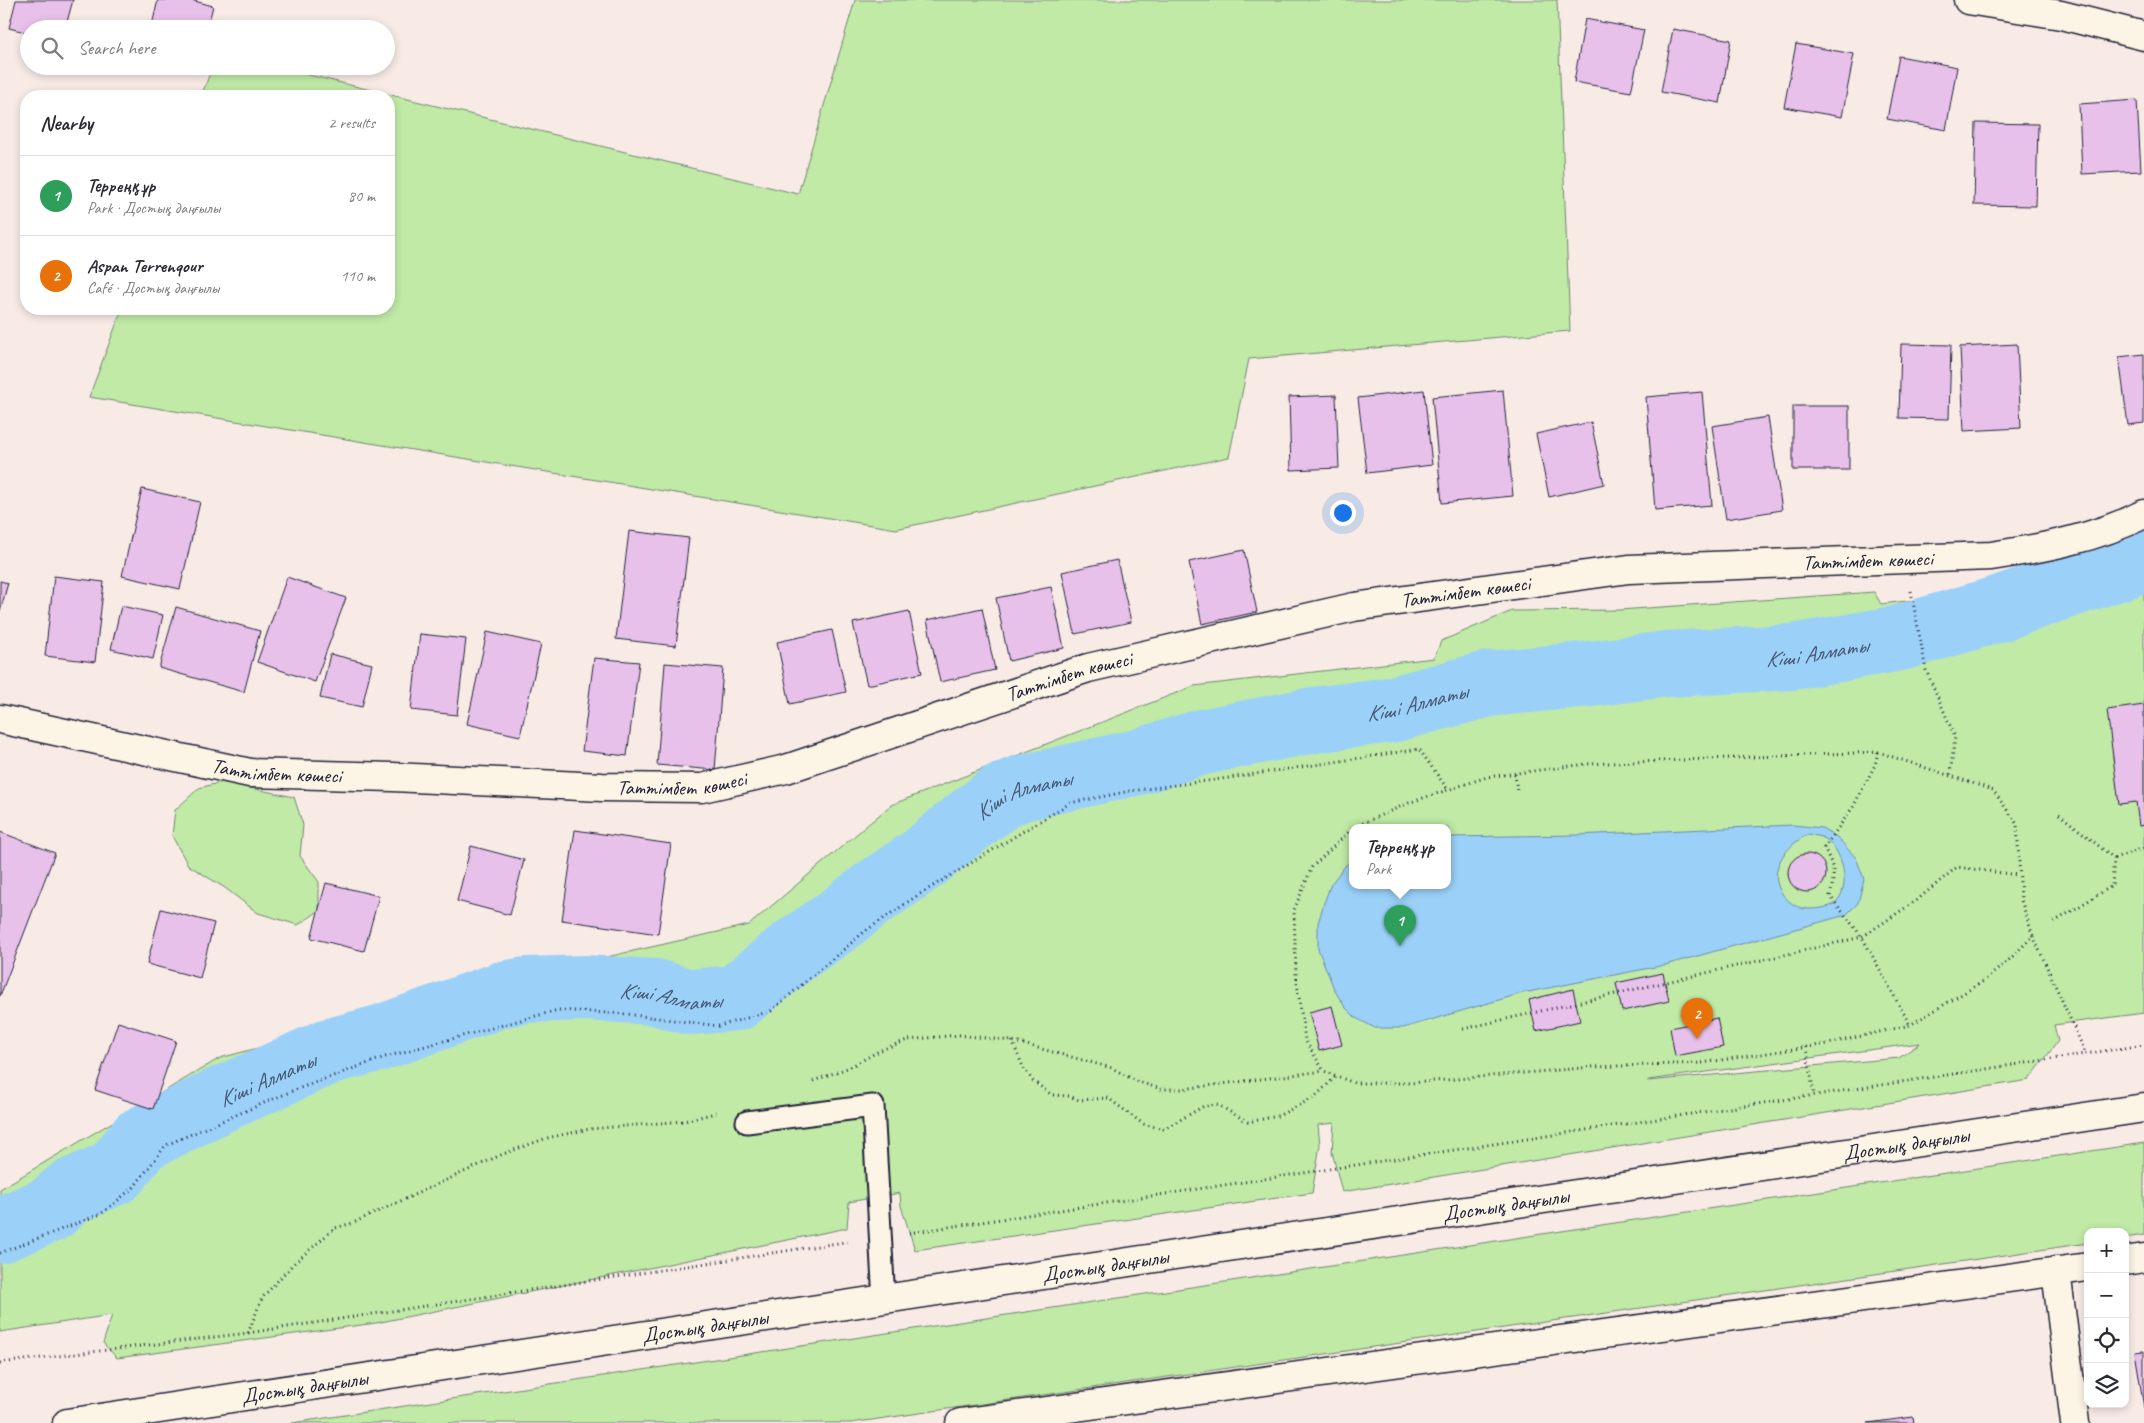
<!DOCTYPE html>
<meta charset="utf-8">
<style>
:root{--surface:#fff;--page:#f2f2f3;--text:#2b2b33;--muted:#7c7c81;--line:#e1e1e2;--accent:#7c3aed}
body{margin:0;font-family:Caveat,sans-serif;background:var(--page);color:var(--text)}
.controls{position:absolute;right:15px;bottom:15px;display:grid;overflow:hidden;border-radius:10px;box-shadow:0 2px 8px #0003}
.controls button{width:45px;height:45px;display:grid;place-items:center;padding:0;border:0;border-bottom:1px solid var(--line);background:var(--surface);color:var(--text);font:25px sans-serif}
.you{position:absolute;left:1342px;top:512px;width:18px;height:18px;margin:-12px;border:4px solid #fff;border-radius:50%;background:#1a73e8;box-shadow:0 0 0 8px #1a73e833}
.badge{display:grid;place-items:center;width:32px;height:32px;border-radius:50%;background:var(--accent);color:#fff;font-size:16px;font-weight:700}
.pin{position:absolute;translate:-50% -41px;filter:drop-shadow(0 1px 2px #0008)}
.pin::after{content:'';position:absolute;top:26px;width:18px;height:15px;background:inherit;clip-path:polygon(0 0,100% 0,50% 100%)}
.popup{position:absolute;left:1349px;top:824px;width:102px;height:65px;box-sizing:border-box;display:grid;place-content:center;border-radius:10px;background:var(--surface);filter:drop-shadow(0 1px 4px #0005);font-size:16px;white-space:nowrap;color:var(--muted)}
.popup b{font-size:19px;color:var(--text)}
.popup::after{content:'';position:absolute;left:50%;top:100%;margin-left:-10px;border:10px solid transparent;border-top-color:var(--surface)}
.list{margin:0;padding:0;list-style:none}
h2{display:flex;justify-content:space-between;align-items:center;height:65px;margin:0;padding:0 20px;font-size:21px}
h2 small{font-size:16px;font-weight:400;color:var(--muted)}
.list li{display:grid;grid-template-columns:32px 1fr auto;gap:15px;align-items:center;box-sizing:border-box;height:80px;padding:0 20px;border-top:1px solid var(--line)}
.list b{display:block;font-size:19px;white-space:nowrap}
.list p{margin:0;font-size:16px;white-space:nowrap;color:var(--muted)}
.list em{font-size:16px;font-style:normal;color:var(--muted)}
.icon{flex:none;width:28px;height:28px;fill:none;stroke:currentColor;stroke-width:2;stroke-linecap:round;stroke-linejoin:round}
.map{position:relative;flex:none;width:2144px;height:1423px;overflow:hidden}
.search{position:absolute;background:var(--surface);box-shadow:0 2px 8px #0003;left:20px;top:20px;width:375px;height:55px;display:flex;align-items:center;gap:12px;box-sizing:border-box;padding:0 18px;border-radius:28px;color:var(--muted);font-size:19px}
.panel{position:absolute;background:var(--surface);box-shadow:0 2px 8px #0003;left:20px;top:90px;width:375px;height:225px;border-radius:20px}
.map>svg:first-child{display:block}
.green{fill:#c0eaa6;stroke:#718670;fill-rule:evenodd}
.water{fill:#9bd1f9;stroke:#6b8bad;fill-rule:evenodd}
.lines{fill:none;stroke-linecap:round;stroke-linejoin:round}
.river{stroke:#9bd1f9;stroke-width:66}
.building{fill:#e8c1eb;stroke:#22223b}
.lane-casing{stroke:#22223b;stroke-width:25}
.street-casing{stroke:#22223b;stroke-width:31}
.secondary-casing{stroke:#22223b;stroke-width:31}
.path{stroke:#22223b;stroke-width:3;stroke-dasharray:1 4;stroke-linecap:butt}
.lane{stroke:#fcf5e5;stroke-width:21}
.street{stroke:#fcf5e5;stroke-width:28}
.secondary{stroke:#fcf5e5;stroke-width:28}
.labels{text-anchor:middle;stroke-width:4.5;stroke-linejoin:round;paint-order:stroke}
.street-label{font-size:21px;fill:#22223b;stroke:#fcf5e5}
.water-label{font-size:22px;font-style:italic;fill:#465774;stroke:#fcf5e5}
</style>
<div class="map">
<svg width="2144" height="1423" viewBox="0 0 2144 1423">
<rect width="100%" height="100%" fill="#f8ebe6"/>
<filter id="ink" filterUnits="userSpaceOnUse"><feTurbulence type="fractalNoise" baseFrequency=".02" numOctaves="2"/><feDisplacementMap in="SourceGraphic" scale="10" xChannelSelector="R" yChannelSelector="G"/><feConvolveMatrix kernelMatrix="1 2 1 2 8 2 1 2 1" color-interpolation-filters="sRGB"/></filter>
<g filter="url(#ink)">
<!-- green -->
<g class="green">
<polygon points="855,0 1557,0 1570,331 1249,359 1229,457 896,529 89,397 122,309 389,309 389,96 201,96 213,66 272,66 798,194"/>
<path d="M2144,573V1013L2054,1025L2058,1041L2029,1080L1342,1192L1332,1152L1334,1123L1318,1125L1320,1145L1312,1193L915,1250L901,1206L900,1193L849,1202L847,1228L376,1323L117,1358L103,1343L112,1315L0,1332V1189L220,1058L562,967L749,925L891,805L1194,686L1434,658L1441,641L1512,611L1619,610L1874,592L1881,604ZM1352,827H1448V885H1352ZM1920,1043L1899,1058L1647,1081L1648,1080Z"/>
<polygon points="222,782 294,797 303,825 300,856 319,882 319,911 298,925 258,913 225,888 188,865 172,836 175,810 199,788"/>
<polygon points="2144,1143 2144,1235 2125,1238 2125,1232 2088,1232 2088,1243 851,1423 292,1423"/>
</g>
<!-- water -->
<path class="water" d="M1793,825L1822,828L1837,837L1856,858L1864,879L1858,903L1846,915L1665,965L1523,993L1403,1028H1375L1356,1018L1345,1007L1335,991L1318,949V923L1324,903L1331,884L1345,866L1352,860V885H1448V837L1577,835ZM1809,834C1815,836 1822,836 1827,840C1843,852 1852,888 1835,903C1828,908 1817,909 1809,909C1797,909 1790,903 1783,895C1765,871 1787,844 1809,834Z"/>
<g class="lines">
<!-- river -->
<path class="river" id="s1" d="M0,1230L51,1209L70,1192L115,1172L140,1140L220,1100L330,1051L380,1038L503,994L526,990L585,988L655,992L690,1002L736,998L794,951L836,922L872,894L923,859L960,828L1003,795L1022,788L1138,762L1202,742L1314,720L1390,710L1488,684L1590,674L1666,664L1792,657L1900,638L1995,610L2144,559"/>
</g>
<!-- building -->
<g class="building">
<polygon points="16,0 73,0 65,29 29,29 29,33 9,28"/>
<polygon points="158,0 191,0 213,6 207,29 151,29"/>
<polygon points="1585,19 1644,30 1631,92 1574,82"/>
<polygon points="1673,29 1731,40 1720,103 1661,92"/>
<polygon points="1796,44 1854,54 1842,117 1784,107"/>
<polygon points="1899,56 1957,67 1946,130 1887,119"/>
<polygon points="2137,100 2141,171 2082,174 2079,104"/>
<polygon points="1976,123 2038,124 2036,206 1974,205"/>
<polygon points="1901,344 1951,345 1949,419 1899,418"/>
<polygon points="2017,344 2021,428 1964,431 1960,347"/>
<polygon points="2144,354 2144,423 2128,425 2119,357"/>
<polygon points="1424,390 1432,465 1367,473 1358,398"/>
<polygon points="1503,390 1513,496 1442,503 1432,397"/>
<polygon points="1702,392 1712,505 1655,510 1646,397"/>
<polygon points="1336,395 1339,468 1291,470 1289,397"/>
<rect x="1793" y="406" width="56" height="64"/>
<polygon points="1768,417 1782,510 1726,519 1712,426"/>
<polygon points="1591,422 1604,484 1549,497 1536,434"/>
<polygon points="142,489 200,502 180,589 122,576"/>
<polygon points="629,531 689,538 676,646 616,639"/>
<polygon points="1244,550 1257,612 1202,624 1189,562"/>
<polygon points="1117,560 1131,622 1075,634 1062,572"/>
<polygon points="54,576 104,582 95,662 45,656"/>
<polygon points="287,577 346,598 315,682 257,662"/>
<polygon points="0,581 8,583 0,612"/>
<polygon points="1051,587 1064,648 1009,661 996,598"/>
<polygon points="121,606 163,615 153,659 111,649"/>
<polygon points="176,607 260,631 244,692 159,668"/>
<polygon points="982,608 995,670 940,682 927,620"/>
<polygon points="909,611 922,673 867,685 853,623"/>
<polygon points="832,630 846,692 790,704 777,642"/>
<polygon points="487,632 541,644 520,736 467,724"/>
<polygon points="420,634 466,639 457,715 411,710"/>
<polygon points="330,654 372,664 362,707 320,698"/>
<polygon points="594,658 639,662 627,756 582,751"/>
<polygon points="665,663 723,668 715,770 657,765"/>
<polygon points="2144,705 2144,825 2139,826 2136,802 2119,804 2107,710"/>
<polygon points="575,830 671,844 658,934 562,920"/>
<polygon points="0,832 55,853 0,996"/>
<polygon points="471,846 524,860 510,915 457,901"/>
<circle cx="1807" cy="873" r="19"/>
<polygon points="326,883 379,896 364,951 311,938"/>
<polygon points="161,909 214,923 200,978 147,964"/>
<polygon points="1663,973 1669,1001 1622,1011 1616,983"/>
<polygon points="1573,989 1580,1021 1536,1031 1529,1000"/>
<polygon points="1332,1006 1342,1045 1319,1051 1309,1012"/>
<polygon points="1717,1018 1723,1047 1675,1056 1670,1028"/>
<polygon points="118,1022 176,1041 153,1109 95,1090"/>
<polygon points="2144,1351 2144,1408 2135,1352"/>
<polygon points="1913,1417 1914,1423 1868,1423"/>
</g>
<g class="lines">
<!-- lane casing -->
<g class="lane-casing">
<polyline id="lane" points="747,1122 873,1106 884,1301"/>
</g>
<!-- street casing -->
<g class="street-casing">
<g id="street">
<polyline points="1968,0 2061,15 2144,36"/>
<path id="s2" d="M0,719L250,773L393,777L602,787L702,788L786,769L1088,668L1354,607L1629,569L1991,556C2043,548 2097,538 2144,514"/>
<polyline points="2125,1261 2144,1258"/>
<polyline points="2056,1271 2075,1423"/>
<polyline points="960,1423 2088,1267"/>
</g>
</g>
<!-- secondary casing -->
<g class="secondary-casing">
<g id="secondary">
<path id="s3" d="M67,1423L2144,1108"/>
</g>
</g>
<!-- path -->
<g class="path">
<polyline points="1911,591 1926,670 1955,737 1950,775"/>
<path d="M1878,752L1875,765L1853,807L1824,848C1835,869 1835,873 1830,896L1862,937L1910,1025"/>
<polyline points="1515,774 1517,792"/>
<polyline points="2059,814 2114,858"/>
<polyline points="1352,829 1312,867 1294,910 1296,975 1305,1040 1324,1071 1354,1083 1411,1083 1593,1067 1702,1063 1827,1044 1910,1025 1984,981 2010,959 2033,936 2021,900 2017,824 1993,790 1878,752 1586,764 1487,777 1411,802 1354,827"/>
<polyline points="2114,858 2144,848"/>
<polyline points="2054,922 2112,886 2114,858"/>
<polyline points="2033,936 2086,1054"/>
<polyline points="1463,1029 1862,937 1917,900 1957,867 2018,875"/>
<polyline points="1012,1041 1024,1069 1033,1081 1052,1095 1069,1096 1079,1100 1108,1098 1143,1124 1164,1129 1204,1106 1218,1105 1248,1122 1278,1116 1315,1097 1336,1076"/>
<polyline points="1806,1047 1814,1095"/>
<polyline points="813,1081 850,1067 881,1050 907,1040 959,1035 1012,1041 1112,1068 1136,1081 1161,1089 1182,1089 1324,1071"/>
<polyline points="909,1233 2144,1045"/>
<polyline points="0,1253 101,1214 134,1187 166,1145 292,1091 385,1057 558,1010 626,1014 719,1026 771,1011 864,932 915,897 1070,803 1130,791 1229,778 1419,749 1448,790"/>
<polyline points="248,1333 262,1298 292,1265 335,1228 353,1223 503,1154 547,1138 590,1129 684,1121 719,1112"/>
<polyline points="0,1363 248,1333 851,1241"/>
</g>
<!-- lane -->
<use href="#lane" class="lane"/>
<!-- street -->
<use href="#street" class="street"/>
<!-- secondary -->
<use href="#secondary" class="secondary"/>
</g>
</g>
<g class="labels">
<!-- street labels -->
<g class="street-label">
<text dy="7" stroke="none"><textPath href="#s2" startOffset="1902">Таттімбет көшесі</textPath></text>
<text dy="7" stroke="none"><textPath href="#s2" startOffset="1498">Таттімбет көшесі</textPath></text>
<text dy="7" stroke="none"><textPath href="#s2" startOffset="1092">Таттімбет көшесі</textPath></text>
<text dy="7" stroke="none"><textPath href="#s2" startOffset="282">Таттімбет көшесі</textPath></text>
<text dy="7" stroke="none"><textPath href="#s2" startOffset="688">Таттімбет көшесі</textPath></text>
<text dy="7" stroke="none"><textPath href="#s3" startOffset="1860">Достық даңғылы</textPath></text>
<text dy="7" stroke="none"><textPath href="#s3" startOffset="1455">Достық даңғылы</textPath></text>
<text dy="7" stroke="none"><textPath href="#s3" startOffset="1050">Достық даңғылы</textPath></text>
<text dy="7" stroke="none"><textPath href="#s3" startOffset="645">Достық даңғылы</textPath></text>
<text dy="7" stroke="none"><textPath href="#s3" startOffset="240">Достық даңғылы</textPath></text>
</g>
<!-- water labels -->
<g class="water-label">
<text dy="8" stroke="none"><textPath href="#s1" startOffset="1962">Кіші Алматы</textPath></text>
<text dy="8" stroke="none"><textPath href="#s1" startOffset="1558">Кіші Алматы</textPath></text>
<text dy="8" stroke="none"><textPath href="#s1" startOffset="1152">Кіші Алматы</textPath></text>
<text dy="8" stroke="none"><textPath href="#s1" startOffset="731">Кіші Алматы</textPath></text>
<text dy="8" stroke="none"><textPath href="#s1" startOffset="311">Кіші Алматы</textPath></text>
</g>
</g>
</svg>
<div class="controls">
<button>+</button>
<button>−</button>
<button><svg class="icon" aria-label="locate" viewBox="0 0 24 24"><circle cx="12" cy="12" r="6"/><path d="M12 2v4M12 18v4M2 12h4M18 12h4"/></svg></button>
<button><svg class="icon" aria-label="layers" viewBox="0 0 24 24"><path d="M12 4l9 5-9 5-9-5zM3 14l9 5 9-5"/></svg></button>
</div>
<div class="you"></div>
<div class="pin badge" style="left:1400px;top:946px;background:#2e9e5b">1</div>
<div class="popup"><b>Терреңқұр</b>Park</div>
<div class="pin badge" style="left:1697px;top:1039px;background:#e8710a">2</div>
<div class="search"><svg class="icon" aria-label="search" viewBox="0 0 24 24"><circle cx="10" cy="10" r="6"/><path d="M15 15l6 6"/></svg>Search here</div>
<section class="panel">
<h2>Nearby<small>2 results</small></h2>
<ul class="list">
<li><span class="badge" style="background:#2e9e5b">1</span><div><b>Терреңқұр</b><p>Park · Достық даңғылы</p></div><em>80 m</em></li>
<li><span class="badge" style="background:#e8710a">2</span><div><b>Aspan Terrenqour</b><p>Café · Достық даңғылы</p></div><em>110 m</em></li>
</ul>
</section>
</div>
